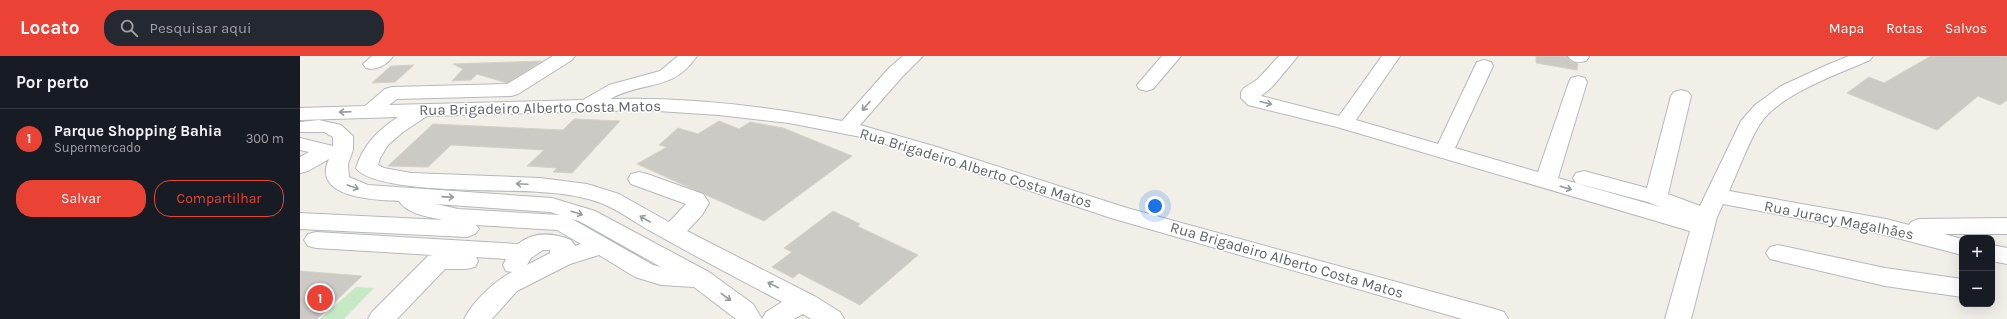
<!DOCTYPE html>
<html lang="pt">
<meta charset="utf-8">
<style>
:root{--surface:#171b24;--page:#242831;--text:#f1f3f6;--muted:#9ea1a6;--line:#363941;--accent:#ea4335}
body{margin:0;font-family:Karla,sans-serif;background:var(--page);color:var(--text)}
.controls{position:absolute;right:12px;bottom:12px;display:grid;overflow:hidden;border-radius:8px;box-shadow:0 4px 16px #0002}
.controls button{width:36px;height:36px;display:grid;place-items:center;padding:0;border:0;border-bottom:1px solid var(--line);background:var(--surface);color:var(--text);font:20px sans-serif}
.you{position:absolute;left:855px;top:150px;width:14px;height:14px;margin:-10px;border:3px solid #fff;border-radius:50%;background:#1a73e8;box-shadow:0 0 0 6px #1a73e833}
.badge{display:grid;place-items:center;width:26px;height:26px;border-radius:50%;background:var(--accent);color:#fff;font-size:13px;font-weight:700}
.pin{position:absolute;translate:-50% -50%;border:2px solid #fff;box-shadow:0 1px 4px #0006}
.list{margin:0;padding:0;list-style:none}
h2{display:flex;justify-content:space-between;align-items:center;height:52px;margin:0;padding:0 16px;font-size:17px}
h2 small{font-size:13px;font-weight:400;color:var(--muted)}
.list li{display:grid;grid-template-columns:26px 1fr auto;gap:12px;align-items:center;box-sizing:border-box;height:60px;padding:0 16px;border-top:1px solid var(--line)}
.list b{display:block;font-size:15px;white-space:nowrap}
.list p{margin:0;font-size:13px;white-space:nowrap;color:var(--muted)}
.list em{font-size:13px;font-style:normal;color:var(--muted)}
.actions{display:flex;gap:8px;padding:12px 16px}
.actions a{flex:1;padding:9px 0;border:1px solid var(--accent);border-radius:16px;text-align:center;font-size:14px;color:var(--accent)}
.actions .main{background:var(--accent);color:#fff}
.icon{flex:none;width:22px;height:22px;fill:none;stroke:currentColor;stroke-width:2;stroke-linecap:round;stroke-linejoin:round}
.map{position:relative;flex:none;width:1707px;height:263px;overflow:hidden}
header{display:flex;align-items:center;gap:24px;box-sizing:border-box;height:56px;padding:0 20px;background:var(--accent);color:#fff}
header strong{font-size:19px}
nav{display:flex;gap:22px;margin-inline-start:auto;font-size:14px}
.search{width:280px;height:36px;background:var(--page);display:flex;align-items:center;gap:10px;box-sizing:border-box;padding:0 14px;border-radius:16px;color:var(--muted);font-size:15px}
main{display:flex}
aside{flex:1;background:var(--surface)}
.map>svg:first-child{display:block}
.green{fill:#c5e8c5}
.building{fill:#cccac5;stroke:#d6d1c6}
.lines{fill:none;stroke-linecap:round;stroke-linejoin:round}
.minor-casing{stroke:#b5b8bc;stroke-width:2}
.minor{fill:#fff;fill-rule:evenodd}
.oneway{stroke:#979a9d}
.labels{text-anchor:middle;stroke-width:3;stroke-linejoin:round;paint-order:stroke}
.street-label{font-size:15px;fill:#5f6368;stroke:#fff}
</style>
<header>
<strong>Locato</strong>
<div class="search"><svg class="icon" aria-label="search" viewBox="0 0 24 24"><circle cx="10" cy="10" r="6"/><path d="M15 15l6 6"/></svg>Pesquisar aqui</div>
<nav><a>Mapa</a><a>Rotas</a><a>Salvos</a></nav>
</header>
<main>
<aside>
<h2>Por perto<small></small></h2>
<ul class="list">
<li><span class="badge">1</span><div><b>Parque Shopping Bahia</b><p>Supermercado</p></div><em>300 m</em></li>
</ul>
<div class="actions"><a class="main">Salvar</a><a>Compartilhar</a></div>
</aside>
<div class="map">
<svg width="1707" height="263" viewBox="0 0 1707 263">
<rect width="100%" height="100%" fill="#f1efe8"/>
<!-- green -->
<polygon class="green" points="56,231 74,232 44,263 20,263"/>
<!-- building -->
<g class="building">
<polygon points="1236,0 1267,0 1271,5 1278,8 1277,14 1236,7"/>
<polygon points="1631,0 1707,0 1707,44 1700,49 1678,40 1637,74 1547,37 1569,21 1584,27"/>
<polygon points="242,5 207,27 177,18 171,24 152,25 163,13 153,8"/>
<polygon points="114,9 95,26 72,27 91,10"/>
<polygon points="274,63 320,65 272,117 253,116 257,112 227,110 244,94 151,89 128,111 88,110 133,68 263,74"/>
<polygon points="419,65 439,73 450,66 483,72 552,100 464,165 337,108 367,91 359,89 378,72 398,78"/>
<polygon points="533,155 560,168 557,170 618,199 560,249 499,217 493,222 472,211 492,196 484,192"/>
<polygon points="0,215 62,220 17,263 0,263"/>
</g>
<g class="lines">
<!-- minor casing -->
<g class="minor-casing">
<g id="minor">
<path d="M72,0H93C87,9 76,15 66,12L63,8Z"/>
<path d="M253,0H275L272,4L218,38L211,40L97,43L89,49L283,44L309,29L360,15L378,0H397C372,37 343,24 310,43C388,41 466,50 542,65L588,13L603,0H623L602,21L560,69L637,91L827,152L1195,253L1204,256L1208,263H1162L811,162L623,99L561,81L489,67L419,59L343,54L127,60L103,76L88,89L80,102L78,109L84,112L111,117L240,122L287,128L319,138L369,166L386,148L331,128L328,123L331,118L339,116L347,118L403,138L409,147L402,159L387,175L516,241L540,256L544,263H511L503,258L494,263H462L466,256L482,246C439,223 396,201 354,177C337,168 319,154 301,147C282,140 260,137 239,136C205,133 74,138 56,112C63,89 78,74 98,61L0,64V52L65,50L85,33L92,31L207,28Z"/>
<polygon points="862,0 881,0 853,33 846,35 839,33 837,29"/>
<path d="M979,0H998L972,31L961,40L1039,60L1082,0H1100L1056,64L1138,88L1175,10L1177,6L1184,4L1191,6L1193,10L1155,92L1238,116L1269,26L1271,22L1278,20L1285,22L1287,26L1258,122L1360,151L1348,146L1276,127L1273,122L1276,117L1284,115L1347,132L1371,40L1374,36L1381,34L1388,36L1391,40L1368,138L1400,150L1441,65L1455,49L1481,30L1527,9L1549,0H1573L1570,4C1539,18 1479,38 1460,68C1448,87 1439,113 1429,135L1586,163L1609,169L1611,166L1619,163L1707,162V178H1644L1662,183V199L1586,179L1423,148L1417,161L1391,263H1365L1390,175L1037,71L948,49L941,42V36L944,32L958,23Z"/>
<path d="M1268,0H1288L1289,1L1286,5C1279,7 1272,7 1268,0Z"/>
<path d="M19,64L41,69L53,80V94L48,108L49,121L68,129L252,142L295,155L409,216L453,248L462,263H436L394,231L361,229L335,221L299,199L270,208L217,235L192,263H164C174,245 193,226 212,216L206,215L203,209L206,203L176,201L178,205L175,211L166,213H145L97,263H68L72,256L128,200L133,199L16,192L8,190L4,184L8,178L16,176L218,188C234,175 254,177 271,184L275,190L281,188L257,174L176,169L179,173L175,178L167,181L0,173V157L143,164C129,161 107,158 99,145C75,144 11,142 29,103L8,115L0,117V101L9,96L0,94V82L33,90V81L24,76H0V66ZM136,148L250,156L260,159L158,153ZM272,163L279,165L361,211L353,209ZM243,194H250V197L227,209L231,202Z"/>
<polygon points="1478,189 1585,212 1662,223 1662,241 1585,230 1470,203 1466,197 1470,191"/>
<polygon points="1692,189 1707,192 1707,208 1692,205"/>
</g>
</g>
<!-- minor -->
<use href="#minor" class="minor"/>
</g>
<!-- one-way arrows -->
<defs><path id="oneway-shaft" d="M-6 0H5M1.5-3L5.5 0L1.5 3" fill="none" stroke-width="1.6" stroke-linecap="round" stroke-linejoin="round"/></defs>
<g class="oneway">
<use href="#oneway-shaft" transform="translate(966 47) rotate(14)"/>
<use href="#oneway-shaft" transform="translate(566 50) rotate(131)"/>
<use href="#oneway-shaft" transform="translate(45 56) rotate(178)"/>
<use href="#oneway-shaft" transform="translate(222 128) rotate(-177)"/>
<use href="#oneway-shaft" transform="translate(53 131) rotate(20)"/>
<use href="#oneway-shaft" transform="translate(1266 132) rotate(16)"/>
<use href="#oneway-shaft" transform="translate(148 141) rotate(4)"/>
<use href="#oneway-shaft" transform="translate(277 157) rotate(18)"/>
<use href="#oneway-shaft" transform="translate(345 163) rotate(-150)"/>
<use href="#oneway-shaft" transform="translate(473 229) rotate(-153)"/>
<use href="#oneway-shaft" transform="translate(426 241) rotate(37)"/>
</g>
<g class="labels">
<!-- street labels -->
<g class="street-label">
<text transform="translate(240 52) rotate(-1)" y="5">Rua Brigadeiro Alberto Costa Matos</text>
<text transform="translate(676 112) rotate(17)" y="5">Rua Brigadeiro Alberto Costa Matos</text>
<text transform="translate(1539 164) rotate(11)" y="5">Rua Juracy Magalhães</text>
<text transform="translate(987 204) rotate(16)" y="5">Rua Brigadeiro Alberto Costa Matos</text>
</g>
</g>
</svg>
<div class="controls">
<button>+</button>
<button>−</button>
</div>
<div class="you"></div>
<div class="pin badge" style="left:20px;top:242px">1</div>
</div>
</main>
